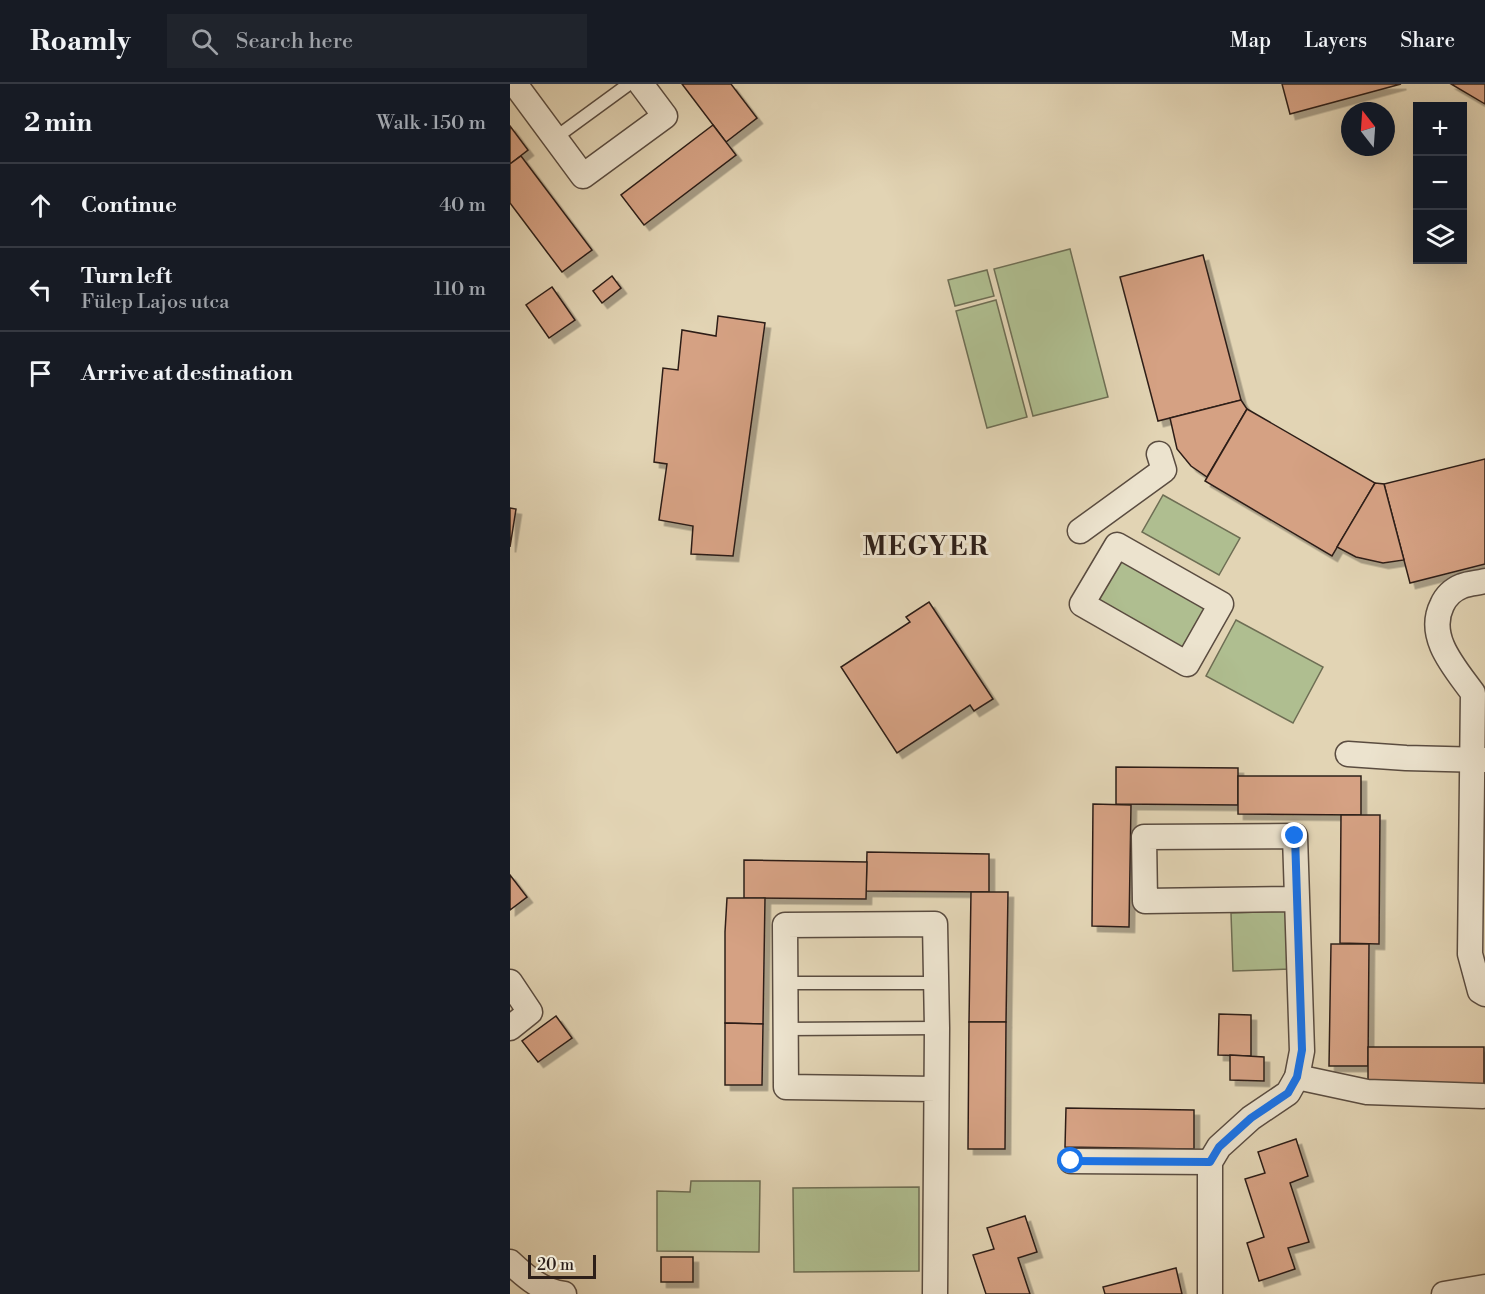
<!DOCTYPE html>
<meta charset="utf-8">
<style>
:root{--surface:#171b24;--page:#20242c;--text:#f1f3f6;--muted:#9ea1a6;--line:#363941}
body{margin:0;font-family:"Libre Bodoni",serif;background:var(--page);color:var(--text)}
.controls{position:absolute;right:18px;top:18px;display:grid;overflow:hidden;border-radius:0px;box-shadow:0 6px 24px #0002}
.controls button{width:54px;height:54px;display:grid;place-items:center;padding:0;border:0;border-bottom:2px solid var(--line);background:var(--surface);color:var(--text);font:30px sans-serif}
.compass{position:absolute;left:831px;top:18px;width:54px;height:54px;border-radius:50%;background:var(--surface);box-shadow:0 6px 24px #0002;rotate:343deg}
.scale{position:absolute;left:18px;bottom:15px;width:68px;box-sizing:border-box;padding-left:6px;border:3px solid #2d1f19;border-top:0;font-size:16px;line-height:21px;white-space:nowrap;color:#2d1f19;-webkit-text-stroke:4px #ece3ce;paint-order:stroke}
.stop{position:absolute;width:18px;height:18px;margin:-14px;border:4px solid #1a73e8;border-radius:50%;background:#fff}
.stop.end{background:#1a73e8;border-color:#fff;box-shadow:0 2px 6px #0008}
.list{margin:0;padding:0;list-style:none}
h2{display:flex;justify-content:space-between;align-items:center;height:78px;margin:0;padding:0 24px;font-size:26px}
h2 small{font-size:20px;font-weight:400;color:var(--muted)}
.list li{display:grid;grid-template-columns:39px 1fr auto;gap:18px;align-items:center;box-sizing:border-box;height:84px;padding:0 24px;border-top:2px solid var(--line)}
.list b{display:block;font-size:22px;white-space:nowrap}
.list p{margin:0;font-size:20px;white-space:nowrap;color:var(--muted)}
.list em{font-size:20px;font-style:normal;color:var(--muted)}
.icon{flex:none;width:33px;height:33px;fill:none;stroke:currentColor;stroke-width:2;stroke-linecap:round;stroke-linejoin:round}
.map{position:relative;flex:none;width:975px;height:1210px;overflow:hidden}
header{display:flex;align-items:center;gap:36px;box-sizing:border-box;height:84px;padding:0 30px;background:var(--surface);border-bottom:2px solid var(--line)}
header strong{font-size:28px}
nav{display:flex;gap:33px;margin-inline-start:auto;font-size:21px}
.search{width:420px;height:54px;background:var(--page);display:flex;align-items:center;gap:15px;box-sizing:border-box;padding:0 21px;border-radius:0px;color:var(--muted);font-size:22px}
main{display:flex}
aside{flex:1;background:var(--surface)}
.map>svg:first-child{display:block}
.green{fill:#afbe90;stroke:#6e6e54;stroke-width:1.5}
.building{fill:#d5a183;stroke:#2d1f19;stroke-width:1.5;filter:url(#shadow)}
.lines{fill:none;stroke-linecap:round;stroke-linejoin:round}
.lane-casing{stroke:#5a4c40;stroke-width:15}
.street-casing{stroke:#5a4c40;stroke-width:27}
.lane{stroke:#ece3ce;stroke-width:12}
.street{stroke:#ece3ce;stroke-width:24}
.route{stroke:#1a73e8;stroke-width:8}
.labels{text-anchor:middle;stroke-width:6;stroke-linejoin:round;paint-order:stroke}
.district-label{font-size:26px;font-weight:bold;letter-spacing:1.5px;fill:#2d1f19;stroke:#ece3ce}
</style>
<header>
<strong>Roamly</strong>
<div class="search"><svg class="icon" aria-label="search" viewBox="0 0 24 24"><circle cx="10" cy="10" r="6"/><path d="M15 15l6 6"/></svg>Search here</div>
<nav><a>Map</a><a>Layers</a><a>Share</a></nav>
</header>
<main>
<aside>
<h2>2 min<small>Walk · 150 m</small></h2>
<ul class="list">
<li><svg class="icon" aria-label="ahead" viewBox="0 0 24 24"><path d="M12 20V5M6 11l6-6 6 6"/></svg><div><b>Continue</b></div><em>40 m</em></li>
<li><svg class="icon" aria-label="left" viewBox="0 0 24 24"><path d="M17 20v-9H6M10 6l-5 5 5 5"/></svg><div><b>Turn left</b><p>Fülep Lajos utca</p></div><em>110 m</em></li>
<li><svg class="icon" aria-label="arrive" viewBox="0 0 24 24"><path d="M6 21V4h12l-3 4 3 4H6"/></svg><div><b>Arrive at destination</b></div></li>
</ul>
</aside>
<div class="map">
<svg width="975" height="1210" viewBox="0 0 975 1210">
<defs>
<filter id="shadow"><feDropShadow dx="5.5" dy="5.5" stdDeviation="0" flood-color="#0004"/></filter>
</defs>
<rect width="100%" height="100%" fill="#e2d4b4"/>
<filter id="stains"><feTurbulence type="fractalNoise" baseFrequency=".00333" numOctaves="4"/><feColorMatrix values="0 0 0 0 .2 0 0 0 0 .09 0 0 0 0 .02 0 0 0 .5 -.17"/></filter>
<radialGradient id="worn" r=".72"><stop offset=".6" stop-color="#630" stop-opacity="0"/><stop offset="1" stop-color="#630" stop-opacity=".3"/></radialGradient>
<!-- green -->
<g class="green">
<polygon points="560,165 598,313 523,332 484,185"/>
<polygon points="477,186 484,212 445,222 438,196"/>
<polygon points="486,216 517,333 477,344 446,227"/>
<polygon points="653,411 730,454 709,491 632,448"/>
<polygon points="609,467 704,521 673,574 578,519"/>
<polygon points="726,536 813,583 783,639 696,592"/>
<polygon points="778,827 780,885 723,887 721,829"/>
<polygon points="181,1097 250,1097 249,1168 147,1167 147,1107 180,1108"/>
<polygon points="409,1103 409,1187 284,1188 283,1104"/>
</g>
<!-- building -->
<g class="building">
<polygon points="172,0 221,0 247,34 216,58"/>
<polygon points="772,0 891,0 780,30"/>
<polygon points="941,0 975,0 975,20"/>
<polygon points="203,41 226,71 134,141 111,111"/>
<polygon points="0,42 18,66 0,80"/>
<polygon points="11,72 82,166 52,188 0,119 0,80"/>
<polygon points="693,171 731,316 648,337 610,193"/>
<polygon points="102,192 111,204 92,219 83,207"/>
<polygon points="42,203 65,236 39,254 16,221"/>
<polygon points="208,232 255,239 223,472 181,470 183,442 149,436 157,380 144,378 153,284 168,286 172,246 206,252"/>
<polygon points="731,316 737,325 697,393 681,382 667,365 660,334"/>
<polygon points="737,325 865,399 822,472 695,397"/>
<polygon points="975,375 975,480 900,499 874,400"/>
<polygon points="865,399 874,400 894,476 873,479 846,473 827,463"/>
<polygon points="0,424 6,425 0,463"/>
<polygon points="419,518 483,615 464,627 460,621 387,669 331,583 400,538 396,533"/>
<polygon points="606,683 728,684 728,721 606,720"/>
<polygon points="728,692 851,692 851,731 728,730"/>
<polygon points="583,720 621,721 619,843 582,842"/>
<polygon points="831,731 870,731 869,860 830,859"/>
<polygon points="357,768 479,770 479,808 356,807"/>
<polygon points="234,776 357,778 356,815 234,814"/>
<polygon points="0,791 17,813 0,826"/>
<polygon points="461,808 498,808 496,938 459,938"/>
<polygon points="217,814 255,814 253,940 215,939 215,848"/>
<polygon points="821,860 859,860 858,982 819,982"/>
<polygon points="709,930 741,931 741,972 708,971"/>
<polygon points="46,932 62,954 28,978 12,957"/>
<polygon points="459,938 496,938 495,1065 458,1065"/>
<polygon points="215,939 253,940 252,1001 215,1001"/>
<polygon points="858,963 974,963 974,1001 858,1000"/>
<polygon points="720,971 754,973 754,997 720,996"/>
<polygon points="556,1024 684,1026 684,1065 555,1063"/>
<polygon points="786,1055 798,1092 780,1099 799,1158 778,1164 785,1185 749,1197 737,1159 754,1153 735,1095 755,1089 748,1068"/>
<polygon points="515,1132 527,1168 508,1174 520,1210 476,1210 463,1171 484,1165 477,1144"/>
<rect x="151" y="1173" width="32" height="25"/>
<polygon points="666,1184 672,1210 595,1210 593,1203"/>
</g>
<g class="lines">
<!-- lane casing -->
<g class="lane-casing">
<g id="lane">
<polyline points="45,54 119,0"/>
<polyline points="275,899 426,899"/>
<polyline points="275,945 427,944"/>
</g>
</g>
<!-- street casing -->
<g class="street-casing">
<g id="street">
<polyline points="5,0 73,92 155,32 131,0"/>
<polyline points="570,447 654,386 649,370"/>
<polygon points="607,461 711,520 677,580 572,520"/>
<path d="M975,497C968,499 959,499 952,502C942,506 936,512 932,521C916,553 945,584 963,609L960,870L970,907L975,910"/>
<polyline points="838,670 896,674 975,676"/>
<polyline points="0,898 20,928 0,944"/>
<polyline points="787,993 857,1008 973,1012"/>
<polyline points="561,1077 700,1078"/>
<path d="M0,1178C16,1193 32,1207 54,1210"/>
<polyline points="425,1210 427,944 425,840 275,841 276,1003 426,1005"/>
<polyline points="700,1210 700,1078 709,1063 741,1034 778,1009 787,993 792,967 785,752 634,753 635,817 787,815"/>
<polyline points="934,1210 975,1203"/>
</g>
</g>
<!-- lane -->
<use href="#lane" class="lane"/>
<!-- street -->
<use href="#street" class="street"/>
</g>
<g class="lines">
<!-- route -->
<polyline class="route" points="561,1077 700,1078 709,1063 741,1034 778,1009 787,993 792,966 785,752"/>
</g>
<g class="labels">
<!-- district labels -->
<g class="district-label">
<text x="416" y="471">MEGYER</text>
</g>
</g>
<rect width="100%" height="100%" filter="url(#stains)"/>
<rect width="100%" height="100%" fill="url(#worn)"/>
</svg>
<div class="controls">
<button>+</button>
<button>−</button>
<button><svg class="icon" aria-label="layers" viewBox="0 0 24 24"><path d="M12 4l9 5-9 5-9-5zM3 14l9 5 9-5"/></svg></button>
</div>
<svg class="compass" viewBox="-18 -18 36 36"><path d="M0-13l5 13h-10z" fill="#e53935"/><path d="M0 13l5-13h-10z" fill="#9ea1a6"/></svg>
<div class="scale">20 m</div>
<div class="stop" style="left:561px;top:1077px"></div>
<div class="stop end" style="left:785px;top:752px"></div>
</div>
</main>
